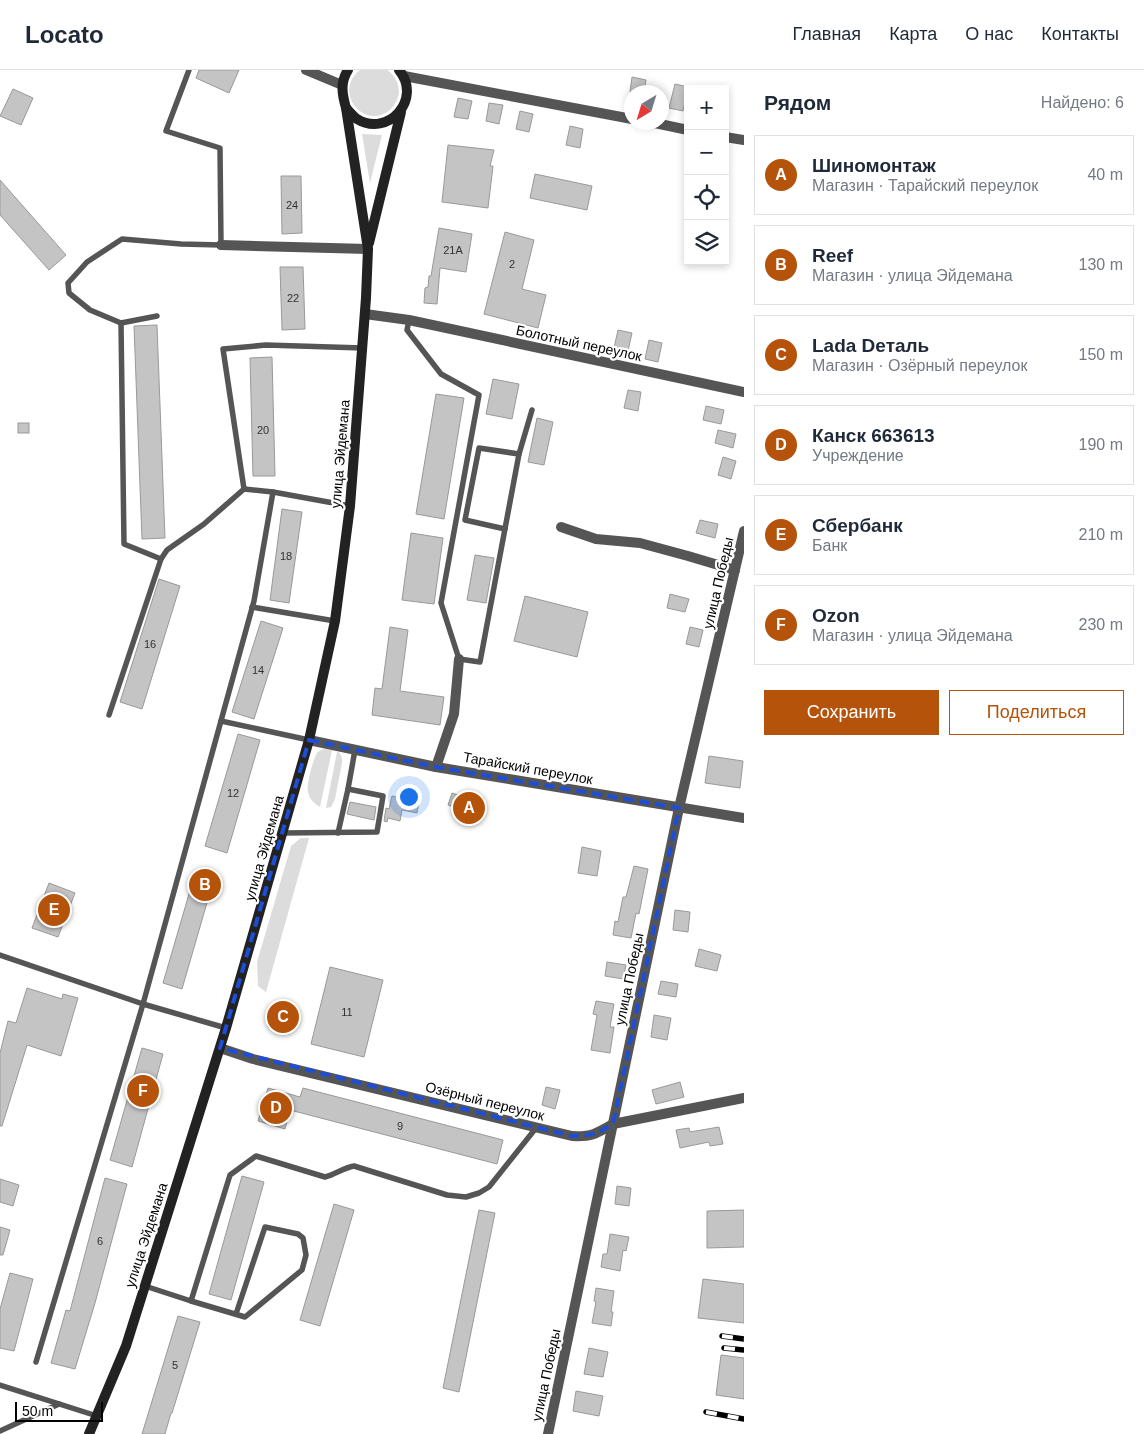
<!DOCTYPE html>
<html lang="ru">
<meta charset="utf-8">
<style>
:root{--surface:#fff;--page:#f2f2f3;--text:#1f2937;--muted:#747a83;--line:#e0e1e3;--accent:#b45309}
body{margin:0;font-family:Arial,sans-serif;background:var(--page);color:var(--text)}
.controls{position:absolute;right:15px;top:15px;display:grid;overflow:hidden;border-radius:0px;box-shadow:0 2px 8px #0003}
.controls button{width:45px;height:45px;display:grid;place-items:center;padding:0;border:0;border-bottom:1px solid var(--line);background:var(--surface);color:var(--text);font:25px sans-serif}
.compass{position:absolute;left:624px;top:15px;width:45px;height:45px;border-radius:50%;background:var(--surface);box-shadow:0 2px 8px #0003;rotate:218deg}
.scale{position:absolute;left:15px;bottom:12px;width:88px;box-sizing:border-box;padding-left:5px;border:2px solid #000;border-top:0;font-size:14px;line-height:18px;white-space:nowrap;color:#000;-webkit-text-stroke:4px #fff;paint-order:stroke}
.you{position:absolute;left:408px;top:726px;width:18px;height:18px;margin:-12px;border:4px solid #fff;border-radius:50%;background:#1a73e8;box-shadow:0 0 0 8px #1a73e833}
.badge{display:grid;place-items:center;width:32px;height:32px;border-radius:50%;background:var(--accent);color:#fff;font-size:16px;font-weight:700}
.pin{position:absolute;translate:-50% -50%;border:2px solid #fff;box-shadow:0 1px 5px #0006}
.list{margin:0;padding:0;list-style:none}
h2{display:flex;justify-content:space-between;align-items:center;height:65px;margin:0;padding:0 20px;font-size:21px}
h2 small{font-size:16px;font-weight:400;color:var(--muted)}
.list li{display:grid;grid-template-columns:32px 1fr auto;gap:15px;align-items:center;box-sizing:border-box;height:80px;margin:0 10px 10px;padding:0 10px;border:1px solid var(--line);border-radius:0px}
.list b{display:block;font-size:19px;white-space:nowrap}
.list p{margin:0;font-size:16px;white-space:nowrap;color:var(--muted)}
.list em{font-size:16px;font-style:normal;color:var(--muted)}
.actions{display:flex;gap:10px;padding:15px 20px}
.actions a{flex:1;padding:11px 0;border:1px solid var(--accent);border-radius:0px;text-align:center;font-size:18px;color:var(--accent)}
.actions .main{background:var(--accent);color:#fff}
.icon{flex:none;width:28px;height:28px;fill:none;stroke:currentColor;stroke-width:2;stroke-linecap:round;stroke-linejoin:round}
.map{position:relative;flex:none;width:744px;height:1364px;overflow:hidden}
header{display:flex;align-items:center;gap:30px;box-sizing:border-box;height:70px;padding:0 25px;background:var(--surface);border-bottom:1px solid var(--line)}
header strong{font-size:24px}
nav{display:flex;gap:28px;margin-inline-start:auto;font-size:18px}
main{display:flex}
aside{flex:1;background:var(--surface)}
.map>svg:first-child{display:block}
.green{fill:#dcdcdc}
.building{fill:#c4c4c4;stroke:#999}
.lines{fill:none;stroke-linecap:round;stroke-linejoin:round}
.lane{stroke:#555;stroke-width:5.5}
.street{stroke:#555;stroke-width:10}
.secondary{stroke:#222;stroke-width:10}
.rail-casing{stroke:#000;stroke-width:5.5}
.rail{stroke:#fff;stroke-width:4;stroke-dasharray:11;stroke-linecap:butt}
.marked{fill:none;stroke:#1d4ed8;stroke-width:4;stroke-dasharray:10 6;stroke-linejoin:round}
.labels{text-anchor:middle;stroke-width:4.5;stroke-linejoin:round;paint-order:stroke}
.number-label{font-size:11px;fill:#313131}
.street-label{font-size:14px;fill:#000;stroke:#fff}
</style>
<header>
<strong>Locato</strong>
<nav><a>Главная</a><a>Карта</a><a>О нас</a><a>Контакты</a></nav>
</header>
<main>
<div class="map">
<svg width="744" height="1364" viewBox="0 0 744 1364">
<rect width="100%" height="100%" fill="#fff"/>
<!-- green -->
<g class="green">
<path d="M360,0H387C395,5 399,14 399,23C398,29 395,35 390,40C364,61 332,22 360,0Z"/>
<polygon points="362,64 382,65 370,113"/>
<path d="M324,679L332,680L320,737C315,734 309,729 308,722C306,715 313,690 317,683C320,680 320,681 324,679Z"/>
<polygon points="337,682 339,682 342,688 342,693 335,729 331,737 326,738"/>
<polygon points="301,768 309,768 266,922 258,916 257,892 291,776"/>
</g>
<!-- building -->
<g class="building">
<polygon points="199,0 239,0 229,23 196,8"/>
<polygon points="632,7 646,10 644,22 630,22"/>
<polygon points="675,14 688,17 683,41 669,38"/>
<polygon points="13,19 33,28 21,55 0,46"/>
<polygon points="458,28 472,31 468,49 454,47"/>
<polygon points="489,33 503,35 499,54 486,51"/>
<polygon points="520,41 533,44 529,62 516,59"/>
<polygon points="570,56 583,59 580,78 566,75"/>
<polygon points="448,75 494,80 490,96 493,96 488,138 442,132"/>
<polygon points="535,104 592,116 587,140 530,128"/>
<polygon points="281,106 301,106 302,163 282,164"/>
<polygon points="0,110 66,185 49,200 0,145"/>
<polygon points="439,158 472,164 466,202 440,198 437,234 424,233 425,218 428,217 429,206 431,206"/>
<polygon points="505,162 534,170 522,219 546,225 538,258 484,244"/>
<polygon points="280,197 303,197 305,259 282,260"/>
<polygon points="157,255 165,468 142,469 134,256"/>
<polygon points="618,260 632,263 628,281 614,278"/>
<polygon points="649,270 662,273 658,292 645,289"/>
<polygon points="272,287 275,406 253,406 250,288"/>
<polygon points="493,309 519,314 512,349 486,344"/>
<polygon points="628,320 641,322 638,341 624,338"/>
<polygon points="436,324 464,328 444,449 416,444"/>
<polygon points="706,336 724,340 721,354 703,350"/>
<polygon points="537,348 553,352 544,395 528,392"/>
<rect x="18" y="353" width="11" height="10"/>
<polygon points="718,360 736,364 733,378 715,373"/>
<polygon points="723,387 736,391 731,409 718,405"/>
<polygon points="282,439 302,442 289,533 270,530"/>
<polygon points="700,450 718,454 715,468 696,463"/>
<polygon points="411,463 443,468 434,534 402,530"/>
<polygon points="475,485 494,488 486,533 467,530"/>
<polygon points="159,509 180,516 142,639 120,632"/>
<polygon points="670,524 689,529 685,542 667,538"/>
<polygon points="525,526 588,542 577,587 514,571"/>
<polygon points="261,551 283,558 254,649 232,642"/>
<polygon points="390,557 408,560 400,621 444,627 440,655 372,645 375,618 382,619"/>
<polygon points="690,557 703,560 699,577 686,574"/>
<polygon points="238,664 260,670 227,783 205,776"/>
<polygon points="709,686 743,691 740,718 705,713"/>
<polygon points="452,723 472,730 474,724 484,728 477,750 466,747 468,741 448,735"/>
<polygon points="392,726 419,732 417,743 402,740 400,751 388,748 387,752 384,751 386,738 389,739"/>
<polygon points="350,732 376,737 374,750 347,744"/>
<polygon points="582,777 601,781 597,806 578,803"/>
<polygon points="634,796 648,799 639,844 636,843 631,868 613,865 615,851 618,852 623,827 626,827"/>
<polygon points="196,800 215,805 182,919 163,913"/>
<polygon points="49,813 75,823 58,867 32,858"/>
<polygon points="675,840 690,842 688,862 673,860"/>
<polygon points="699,879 721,885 717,901 695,896"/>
<polygon points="607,892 626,895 623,909 605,906"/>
<polygon points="330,897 383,910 364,987 311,974"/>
<polygon points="661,911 678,914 676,927 658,924"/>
<polygon points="27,918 62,929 63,924 78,928 61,986 27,975 2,1056 0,1056 0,983 8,951 16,953"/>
<polygon points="277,931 298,938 289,964 268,957"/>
<polygon points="596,931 614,934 610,957 614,957 610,983 591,980 597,945 593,944"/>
<polygon points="654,945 671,948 667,970 651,967"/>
<polygon points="142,978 163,984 132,1097 110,1090"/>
<polygon points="680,1012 684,1027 656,1034 652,1020"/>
<polygon points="546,1017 560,1020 555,1039 542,1035"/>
<polygon points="268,1018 300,1027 303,1018 503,1070 497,1094 290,1040 285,1059 258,1051"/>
<polygon points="719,1057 723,1074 710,1076 709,1072 680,1078 676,1060 689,1058 690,1062"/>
<polygon points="242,1106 264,1112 231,1230 209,1224"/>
<polygon points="105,1108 127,1114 95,1233 75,1299 51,1293 66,1240 70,1241"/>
<polygon points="0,1109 19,1115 13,1136 0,1132"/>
<polygon points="617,1116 631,1118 629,1136 615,1134"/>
<polygon points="334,1134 354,1140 320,1256 300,1250"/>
<polygon points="479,1140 495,1143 459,1322 443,1318"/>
<polygon points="744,1140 744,1177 707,1178 707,1141"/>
<polygon points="0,1157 10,1160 3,1185 0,1185"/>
<polygon points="610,1164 629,1167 626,1181 623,1180 620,1201 601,1197 603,1184 607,1184"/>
<polygon points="10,1203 33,1209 14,1281 0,1278 0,1239"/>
<polygon points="703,1209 744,1214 744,1253 698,1248"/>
<polygon points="596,1218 614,1221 611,1242 613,1242 611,1256 592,1253 596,1232 594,1231"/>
<polygon points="178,1246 200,1252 172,1343 171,1343 165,1364 142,1364"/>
<polygon points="589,1278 608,1282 603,1307 584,1304"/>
<polygon points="721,1285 744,1288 744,1329 716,1325"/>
<polygon points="576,1321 603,1326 599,1346 573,1341"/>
</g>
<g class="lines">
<!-- lane -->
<g class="lane">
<polyline points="157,246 121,253 90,240 69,223 68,213 87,192 122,169 181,174 221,175 220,78 166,61 189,0"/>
<polyline points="409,250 407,260 441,304 479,325 441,533 459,589 480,592 519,384 532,340"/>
<polyline points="121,253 124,474 161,489"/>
<polyline points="244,419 223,279 266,275 363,278"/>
<polyline points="505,459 465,450 479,378 519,384"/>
<polyline points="252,537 335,551"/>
<polyline points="109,645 161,489 167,480 204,454 244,419 273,422"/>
<polyline points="221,651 309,670"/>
<polyline points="283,763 377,762 383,726 348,719 355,680"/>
<polyline points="338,763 348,719"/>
<polyline points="0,885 143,934 226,958"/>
<path d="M145,1216L191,1231L230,1105L256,1086L325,1107C336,1104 343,1098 354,1096L447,1125L466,1127L479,1123L489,1117L536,1058"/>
<polyline points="191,1231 245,1247 302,1200 306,1185 303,1168 298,1164 265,1157 236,1244"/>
<polyline points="36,1292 143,934 254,531 273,422 350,436"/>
<polyline points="0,1315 97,1346"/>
<polyline points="0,1361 59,1334"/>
</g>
<!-- street -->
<g class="street">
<polyline points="306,0 342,15"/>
<polyline points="404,6 632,49"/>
<polyline points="650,52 688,60"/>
<polyline points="725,67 744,70"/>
<polyline points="221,175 368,179"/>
<polyline points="365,244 409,250 744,322"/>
<polyline points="561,457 596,469 640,473 688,486 735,500"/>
<polyline points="309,670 436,697 744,748"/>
<polyline points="436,697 454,644 459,589"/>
<path d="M220,978L253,989L572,1066C591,1067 596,1064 613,1054L744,1028"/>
<polyline points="548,1364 679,738 744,461"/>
</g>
<!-- secondary -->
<g class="secondary">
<path d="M346,38C349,41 353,46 357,49C388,68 423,29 399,0"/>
<polyline points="369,173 401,42"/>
<path d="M89,1364L126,1276L226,958L309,670L335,551L350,436L366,228L368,179L346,38C342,24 340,12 348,0"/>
</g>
<!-- rail casing -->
<g class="rail-casing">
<g id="rail">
<polyline points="722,1266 744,1269"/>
<polyline points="724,1278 744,1280"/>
<polyline points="706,1342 744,1349"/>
</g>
</g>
<!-- rail -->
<use href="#rail" class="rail"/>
</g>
<!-- marked area -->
<path class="marked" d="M309,670L436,697L679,738L613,1054L595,1064L572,1066L220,978Z"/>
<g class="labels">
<!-- number labels -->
<g class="number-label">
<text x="292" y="139">24</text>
<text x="453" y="184">21А</text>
<text x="512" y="198">2</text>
<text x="293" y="232">22</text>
<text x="263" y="364">20</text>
<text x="286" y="490">18</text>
<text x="150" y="578">16</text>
<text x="258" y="604">14</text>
<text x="233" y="727">12</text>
<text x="347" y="946">11</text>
<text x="400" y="1060">9</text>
<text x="100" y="1175">6</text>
<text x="175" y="1299">5</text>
</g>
<!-- street labels -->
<g class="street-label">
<text transform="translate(579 273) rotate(12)" y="5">Болотный переулок</text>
<text transform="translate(340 384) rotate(-85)" y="5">улица Эйдемана</text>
<text transform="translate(718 513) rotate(-77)" y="5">улица Победы</text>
<text transform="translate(528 698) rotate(10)" y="5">Тарайский переулок</text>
<text transform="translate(264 778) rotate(-74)" y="5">улица Эйдемана</text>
<text transform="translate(629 909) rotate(-78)" y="5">улица Победы</text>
<text transform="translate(485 1031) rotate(14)" y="5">Озёрный переулок</text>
<text transform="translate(146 1165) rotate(-72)" y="5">улица Эйдемана</text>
<text transform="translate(546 1305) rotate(-78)" y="5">улица Победы</text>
</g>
</g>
</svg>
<div class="controls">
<button>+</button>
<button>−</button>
<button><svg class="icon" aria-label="locate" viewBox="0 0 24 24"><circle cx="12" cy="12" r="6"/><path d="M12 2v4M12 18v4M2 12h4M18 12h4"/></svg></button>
<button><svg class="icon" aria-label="layers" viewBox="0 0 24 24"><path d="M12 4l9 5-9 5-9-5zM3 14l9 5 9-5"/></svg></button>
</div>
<svg class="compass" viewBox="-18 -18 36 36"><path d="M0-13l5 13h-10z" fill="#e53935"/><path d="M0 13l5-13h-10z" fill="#747a83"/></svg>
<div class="scale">50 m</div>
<div class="you"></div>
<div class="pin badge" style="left:469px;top:738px">A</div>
<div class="pin badge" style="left:205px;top:815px">B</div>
<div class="pin badge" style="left:283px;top:947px">C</div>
<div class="pin badge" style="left:276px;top:1038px">D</div>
<div class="pin badge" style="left:54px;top:840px">E</div>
<div class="pin badge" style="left:143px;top:1021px">F</div>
</div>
<aside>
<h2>Рядом<small>Найдено: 6</small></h2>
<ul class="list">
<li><span class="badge">A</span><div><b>Шиномонтаж</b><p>Магазин · Тарайский переулок</p></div><em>40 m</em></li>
<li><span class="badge">B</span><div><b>Reef</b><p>Магазин · улица Эйдемана</p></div><em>130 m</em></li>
<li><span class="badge">C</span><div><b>Lada Dеталь</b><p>Магазин · Озёрный переулок</p></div><em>150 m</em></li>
<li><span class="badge">D</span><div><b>Канск 663613</b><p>Учреждение</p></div><em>190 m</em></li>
<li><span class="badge">E</span><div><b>Сбербанк</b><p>Банк</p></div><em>210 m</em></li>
<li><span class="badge">F</span><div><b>Ozon</b><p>Магазин · улица Эйдемана</p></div><em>230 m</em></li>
</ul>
<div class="actions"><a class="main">Сохранить</a><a>Поделиться</a></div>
</aside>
</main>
